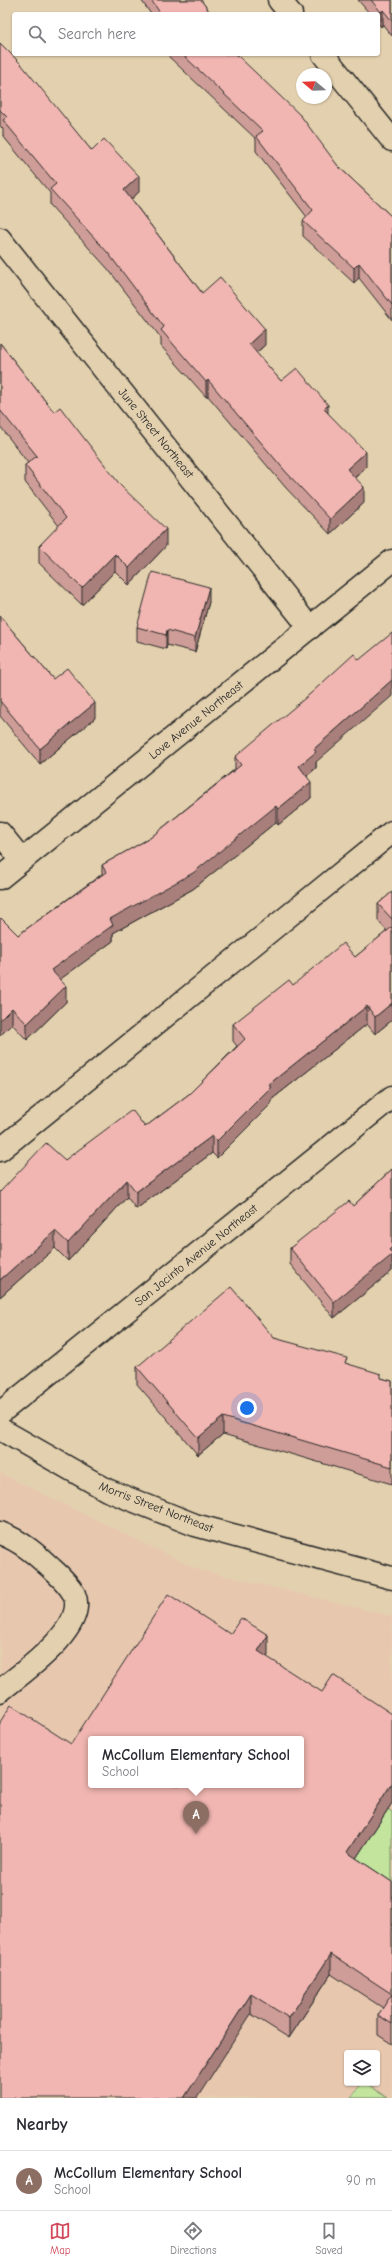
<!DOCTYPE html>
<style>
:root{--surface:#fff;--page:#f7f7f7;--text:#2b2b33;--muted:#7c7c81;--line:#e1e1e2;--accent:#d1495b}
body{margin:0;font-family:"Comic Neue",sans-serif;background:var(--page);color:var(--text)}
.controls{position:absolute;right:12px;bottom:12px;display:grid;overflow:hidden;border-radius:4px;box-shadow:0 1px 3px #0004}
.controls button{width:36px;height:36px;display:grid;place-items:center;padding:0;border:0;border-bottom:1px solid var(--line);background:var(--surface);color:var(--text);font:20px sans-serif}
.compass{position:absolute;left:296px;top:68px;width:36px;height:36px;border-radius:50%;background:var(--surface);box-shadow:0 1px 3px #0004;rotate:289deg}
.you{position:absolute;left:247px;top:1408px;width:14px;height:14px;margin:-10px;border:3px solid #fff;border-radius:50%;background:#1a73e8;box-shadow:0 0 0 6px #1a73e833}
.badge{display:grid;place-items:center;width:26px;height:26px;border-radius:50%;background:var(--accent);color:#fff;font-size:13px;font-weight:700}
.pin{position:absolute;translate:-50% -33px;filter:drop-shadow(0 1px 2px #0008)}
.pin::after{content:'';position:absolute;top:21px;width:14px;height:12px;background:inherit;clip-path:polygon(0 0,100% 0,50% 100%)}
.popup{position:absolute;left:88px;top:1736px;width:216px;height:52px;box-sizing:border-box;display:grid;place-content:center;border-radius:4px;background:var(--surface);filter:drop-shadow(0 1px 3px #0005);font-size:13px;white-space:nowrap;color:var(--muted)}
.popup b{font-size:15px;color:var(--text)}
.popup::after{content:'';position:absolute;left:50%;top:100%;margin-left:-8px;border:8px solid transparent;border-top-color:var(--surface)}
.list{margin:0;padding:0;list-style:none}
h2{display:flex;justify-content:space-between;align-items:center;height:52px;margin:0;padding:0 16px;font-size:17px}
h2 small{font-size:13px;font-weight:400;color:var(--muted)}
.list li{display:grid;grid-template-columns:26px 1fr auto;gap:12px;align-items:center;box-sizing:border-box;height:60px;padding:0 16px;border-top:1px solid var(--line)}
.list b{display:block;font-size:15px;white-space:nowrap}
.list p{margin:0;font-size:13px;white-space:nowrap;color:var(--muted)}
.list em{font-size:13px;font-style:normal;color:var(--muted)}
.icon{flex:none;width:22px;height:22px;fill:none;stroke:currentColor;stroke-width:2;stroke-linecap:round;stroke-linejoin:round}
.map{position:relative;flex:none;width:392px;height:2098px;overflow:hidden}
.search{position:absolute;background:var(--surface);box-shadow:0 1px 3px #0004;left:12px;right:12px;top:12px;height:44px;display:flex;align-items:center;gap:10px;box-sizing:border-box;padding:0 14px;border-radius:4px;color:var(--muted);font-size:15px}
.sheet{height:112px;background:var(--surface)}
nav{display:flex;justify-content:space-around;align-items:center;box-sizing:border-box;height:56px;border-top:1px solid var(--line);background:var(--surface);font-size:11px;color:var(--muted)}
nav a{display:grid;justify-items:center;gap:2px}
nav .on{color:var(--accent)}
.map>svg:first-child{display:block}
.built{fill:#e7c8af;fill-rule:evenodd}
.green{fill:#c2e49d;stroke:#768864}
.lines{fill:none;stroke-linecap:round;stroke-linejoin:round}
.minor-casing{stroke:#2b2b2b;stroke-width:25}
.minor{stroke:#e3d0ae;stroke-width:22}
.wall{fill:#cf9d98;stroke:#2b2b2b}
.shaded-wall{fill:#a97f7c;stroke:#2b2b2b}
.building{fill:#f1b6b1;stroke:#2b2b2b;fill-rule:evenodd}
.labels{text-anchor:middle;stroke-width:3.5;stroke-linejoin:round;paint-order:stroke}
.street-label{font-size:12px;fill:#2b2b2b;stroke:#e3d0ae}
</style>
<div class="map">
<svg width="392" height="2098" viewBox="0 0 392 2098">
<rect width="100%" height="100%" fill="#e3d0ae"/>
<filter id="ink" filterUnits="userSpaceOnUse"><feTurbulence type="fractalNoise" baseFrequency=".025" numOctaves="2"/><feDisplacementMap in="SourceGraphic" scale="8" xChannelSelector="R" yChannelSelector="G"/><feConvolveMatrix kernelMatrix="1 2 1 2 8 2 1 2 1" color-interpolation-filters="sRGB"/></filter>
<g filter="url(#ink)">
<!-- built -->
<path class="built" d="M0,1473L197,1569L392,1616V2098H0ZM91,1739H301V1785H91ZM347,2053H377V2083H347Z"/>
<!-- green -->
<g class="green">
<polygon points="388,1809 392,1812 392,1902 356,1858"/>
<polygon points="361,2083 364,2083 388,2098 351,2098"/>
</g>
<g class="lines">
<!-- minor casing -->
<g class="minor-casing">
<g id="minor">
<polyline points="279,0 291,14"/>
<polyline points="323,54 392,140"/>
<polyline points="0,239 310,628"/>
<polyline points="0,833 22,860"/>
<polyline points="0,878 392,561"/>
<polyline points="0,1150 392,832"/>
<polyline points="0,1413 392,1097"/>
<polyline points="0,1429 107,1490 195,1525 392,1578"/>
<path d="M0,1533C21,1541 36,1554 52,1569C60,1576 69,1585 74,1594C89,1628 21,1673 0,1691"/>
</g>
</g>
<!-- minor -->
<use href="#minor" class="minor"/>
</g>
<!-- wall -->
<g class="wall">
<polygon points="141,0 201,0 211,14 151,14"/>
<polygon points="358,0 392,0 392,36 383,25 381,27 378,23 378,14 370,14"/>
<polygon points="0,43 92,151 139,192 131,199 202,293 265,345 256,353 281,381 328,413 366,467 355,478 364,503 330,534 286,488 208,396 206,397 161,346 161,338 108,269 50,205 50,193 3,136 3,129 0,126"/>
<polygon points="166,54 236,54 338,166 392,217 392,320 359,278 354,283 303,236 303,221 307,217 256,151 256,139"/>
<polygon points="0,343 54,412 166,546 129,585 115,571 82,605 39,563 39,546 59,526 25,482 25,465 28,463 0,426"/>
<polygon points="209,602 195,652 167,645 166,649 137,641 137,627"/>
<polygon points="0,616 53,679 95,718 40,764 0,716"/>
<polygon points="235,757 316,762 316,768 307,776 311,798 278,825 276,822 193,889 113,933 113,941 60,979 66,1002 27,1040 12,1024 0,1036 0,919 18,935 102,874 102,865 150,838 235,769"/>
<polygon points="392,892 392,1020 375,1034 367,1024 271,1100 271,1104 217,1158 212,1153 136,1209 127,1197 68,1261 55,1248 0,1297 0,1192 65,1160 145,1127 189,1094 237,1046 233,1041 233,1024 293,985 355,957 387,931 378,921 378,904"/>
<polygon points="392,1169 392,1271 334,1318 290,1264 290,1248 353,1206"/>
<polygon points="274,1338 347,1364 381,1378 392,1381 392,1484 223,1434 198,1455 137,1384 137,1367"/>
<polygon points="230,1634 268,1655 267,1657 392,1803 356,1858 392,1882 392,2044 378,2035 378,2015 383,2008 331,1974 289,2038 251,2014 71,1744"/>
</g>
<!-- shaded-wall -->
<g class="shaded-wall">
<polygon points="383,10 383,25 381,27 381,12"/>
<polygon points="139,176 139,192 124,206 124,190"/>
<polygon points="359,263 359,278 354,283 354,268"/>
<polygon points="265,329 265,345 249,359 249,344"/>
<polygon points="208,380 208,396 206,397 206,382"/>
<polygon points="328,405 328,421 324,409"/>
<polygon points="366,452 366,467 347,485 347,469"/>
<polygon points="364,487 364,503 330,534 330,519"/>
<polygon points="166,529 166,546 129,585 129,568"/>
<polygon points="115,554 115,571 82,605 82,588"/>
<polygon points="209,587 209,602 195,652 195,638"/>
<polygon points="167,630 167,645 166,649 166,635"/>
<polygon points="392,680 392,696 316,762 316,768 299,782 299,766 314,749"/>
<polygon points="95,703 95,718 40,764 40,749"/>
<polygon points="311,782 311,798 278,825 278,809"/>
<polygon points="276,806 276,822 193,889 113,933 113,941 51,986 51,970 110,919"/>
<polygon points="66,986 66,1002 27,1040 27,1024"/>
<polygon points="392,1003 392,1020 375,1034 375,1017"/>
<polygon points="367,1006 367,1024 271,1100 271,1104 217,1158 217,1141 268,1085"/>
<polygon points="12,1008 12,1024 0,1036 0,1020"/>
<polygon points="212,1136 212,1153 136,1209 136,1192"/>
<polygon points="127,1180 127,1197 68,1261 68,1243"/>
<polygon points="55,1231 55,1248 0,1297 0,1280"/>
<polygon points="392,1247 392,1271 334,1318 334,1302"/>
<polygon points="223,1417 223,1434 198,1455 198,1438"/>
<polygon points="268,1635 268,1655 258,1671 258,1651"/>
<polygon points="392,1783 392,1803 347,1872 347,1852"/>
<polygon points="331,1954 331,1974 289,2038 289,2018"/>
<polygon points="251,1994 251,2014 197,2098 184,2098"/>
</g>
<!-- building -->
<g class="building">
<polygon points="151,0 201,0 211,14 161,14"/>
<polygon points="371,0 392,0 392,21 383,10 381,12"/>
<polygon points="0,43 21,64 92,151 104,139 139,176 124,190 202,293 220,277 265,329 249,344 281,381 297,368 328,405 324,409 366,452 347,469 364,487 330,519 286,472 208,380 206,382 161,330 164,327 108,253 50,189 56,184 3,120 7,117 0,110"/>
<polygon points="182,54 236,54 301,116 338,166 392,217 392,228 391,229 392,230 392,305 359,263 354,268 303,221 313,210 256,136 263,131"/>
<polygon points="0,343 54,412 60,407 121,486 166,529 129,568 115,554 82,588 39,546 66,518 25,465 37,456 0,410"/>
<polygon points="152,572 209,587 195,638 167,630 166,635 137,627"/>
<polygon points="0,616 53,679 67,668 95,703 40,749 0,701"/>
<polygon points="392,633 392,680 314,749 316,752 299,766 311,782 278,809 276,806 193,873 110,919 113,925 51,970 66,986 27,1024 12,1008 0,1020 0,919 1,918 18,935 106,872 102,865 150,838 241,765 235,757 310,694 354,654 359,660"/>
<polygon points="392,892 392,919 378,904"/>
<polygon points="392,927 392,1003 375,1017 367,1006 268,1085 271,1087 217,1141 212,1136 136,1192 127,1180 68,1243 55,1231 0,1280 0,1192 46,1143 65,1160 132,1110 145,1127 189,1094 245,1039 233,1024 289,980 293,985 343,943 355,957"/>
<polygon points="392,1169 392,1247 389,1250 392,1253 392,1255 334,1302 290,1248 349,1201 353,1206"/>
<polygon points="231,1287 274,1338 347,1358 345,1363 381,1374 381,1378 392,1381 392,1467 223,1417 198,1438 137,1367"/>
<path d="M168,1594L230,1634L241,1618L268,1635L258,1651L322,1692L333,1675L392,1714V1783L347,1852L392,1882V2024L378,2015L392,1994L331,1954L289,2018L251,1994L184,2098H0V1722L11,1705L71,1744ZM91,1739H301V1785H91Z"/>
</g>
</g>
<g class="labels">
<!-- street labels -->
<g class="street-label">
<text transform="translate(156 433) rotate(51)" y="4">June Street Northeast</text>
<text transform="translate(196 720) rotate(-39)" y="4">Love Avenue Northeast</text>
<text transform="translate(196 1255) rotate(-39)" y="4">San Jacinto Avenue Northeast</text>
<text transform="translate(156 1507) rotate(21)" y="4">Morris Street Northeast</text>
</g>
</g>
</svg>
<div class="controls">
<button><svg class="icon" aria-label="layers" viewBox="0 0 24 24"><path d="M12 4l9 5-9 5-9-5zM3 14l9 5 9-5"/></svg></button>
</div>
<svg class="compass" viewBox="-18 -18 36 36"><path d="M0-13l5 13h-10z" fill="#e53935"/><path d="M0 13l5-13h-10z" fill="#7c7c81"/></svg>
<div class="you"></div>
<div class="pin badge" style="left:196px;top:1834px;background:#8d6e63">A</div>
<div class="popup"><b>McCollum Elementary School</b>School</div>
<div class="search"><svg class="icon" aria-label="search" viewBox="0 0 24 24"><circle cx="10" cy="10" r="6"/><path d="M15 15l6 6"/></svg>Search here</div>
</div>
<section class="sheet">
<h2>Nearby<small></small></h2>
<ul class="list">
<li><span class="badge" style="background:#8d6e63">A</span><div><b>McCollum Elementary School</b><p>School</p></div><em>90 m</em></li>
</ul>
</section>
<nav>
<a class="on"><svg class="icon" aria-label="map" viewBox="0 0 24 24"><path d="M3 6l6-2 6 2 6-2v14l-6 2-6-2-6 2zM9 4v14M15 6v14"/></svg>Map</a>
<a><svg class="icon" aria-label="directions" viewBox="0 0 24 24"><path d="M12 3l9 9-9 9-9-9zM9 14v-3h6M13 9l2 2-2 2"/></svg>Directions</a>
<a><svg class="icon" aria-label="saved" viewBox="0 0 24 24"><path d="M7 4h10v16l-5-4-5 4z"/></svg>Saved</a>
</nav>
